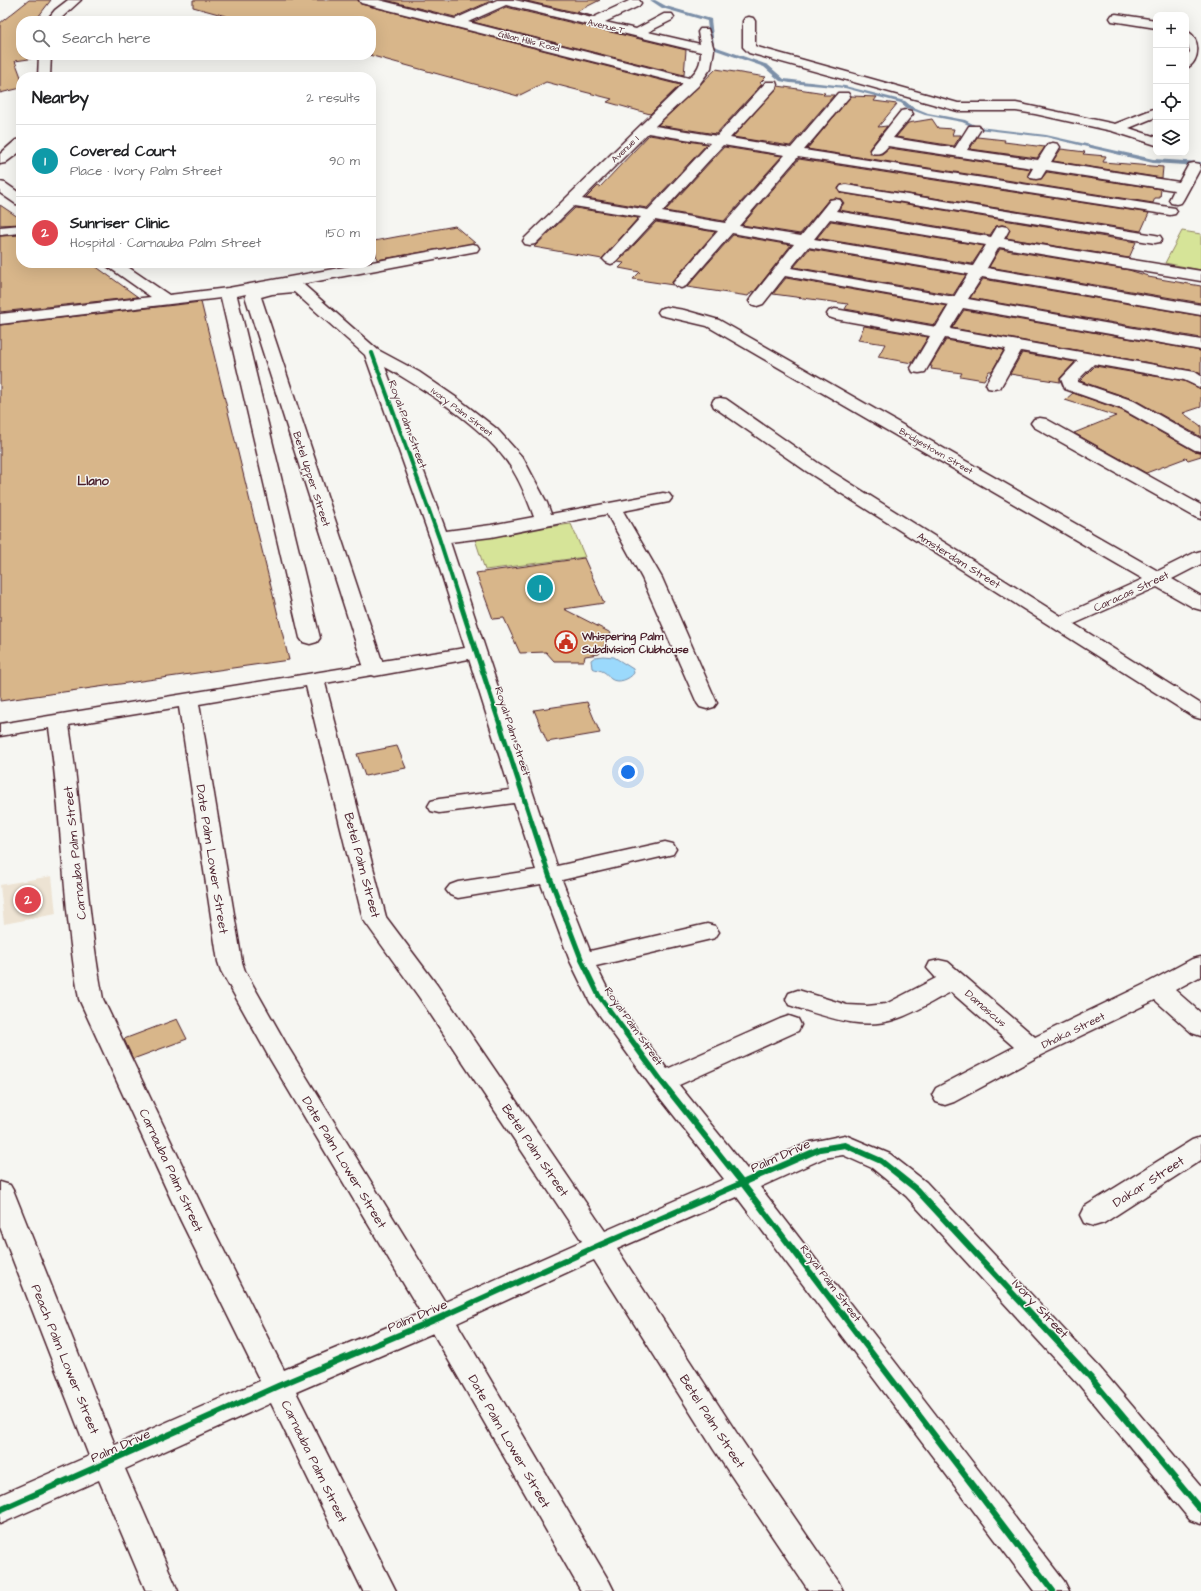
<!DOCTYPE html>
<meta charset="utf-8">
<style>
:root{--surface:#fff;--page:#f2f2f2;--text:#202124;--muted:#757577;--line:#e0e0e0;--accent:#2563eb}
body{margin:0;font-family:"Architects Daughter",sans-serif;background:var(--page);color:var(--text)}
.controls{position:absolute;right:12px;top:12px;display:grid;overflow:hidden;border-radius:8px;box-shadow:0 4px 16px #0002}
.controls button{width:36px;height:36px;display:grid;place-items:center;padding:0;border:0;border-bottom:1px solid var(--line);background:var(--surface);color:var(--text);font:20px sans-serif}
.you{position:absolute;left:628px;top:772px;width:14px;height:14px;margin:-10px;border:3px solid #fff;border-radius:50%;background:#1a73e8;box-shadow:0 0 0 6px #1a73e833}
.badge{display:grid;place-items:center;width:26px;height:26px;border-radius:50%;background:var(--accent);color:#fff;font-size:13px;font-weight:700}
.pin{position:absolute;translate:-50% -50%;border:2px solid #fff;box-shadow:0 1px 4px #0006}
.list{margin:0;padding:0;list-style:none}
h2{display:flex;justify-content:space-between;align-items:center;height:52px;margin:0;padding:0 16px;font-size:17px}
h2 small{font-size:13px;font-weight:400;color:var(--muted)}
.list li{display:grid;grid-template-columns:26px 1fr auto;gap:12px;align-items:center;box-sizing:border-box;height:72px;padding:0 16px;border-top:1px solid var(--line)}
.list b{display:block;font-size:15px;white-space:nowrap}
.list p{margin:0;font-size:13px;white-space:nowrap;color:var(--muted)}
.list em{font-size:13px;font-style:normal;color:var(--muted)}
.icon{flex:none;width:22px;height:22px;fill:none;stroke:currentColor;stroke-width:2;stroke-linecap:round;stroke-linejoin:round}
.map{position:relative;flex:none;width:1201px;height:1591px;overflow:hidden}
.search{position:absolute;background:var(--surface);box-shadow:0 4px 16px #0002;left:16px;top:16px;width:360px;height:44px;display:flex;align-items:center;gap:10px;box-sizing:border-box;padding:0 14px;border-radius:16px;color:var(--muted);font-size:15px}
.panel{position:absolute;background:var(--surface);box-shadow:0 4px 16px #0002;left:16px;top:72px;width:360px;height:196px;border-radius:16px}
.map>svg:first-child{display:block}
.built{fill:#ede3d3}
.green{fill:#d6e498;stroke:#908262}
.water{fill:#9bd9fc;stroke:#7b8fa8}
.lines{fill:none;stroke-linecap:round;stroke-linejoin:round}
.stream{fill:#7b8fa8;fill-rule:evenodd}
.building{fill:#d8b68a;stroke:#4a1f2b}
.minor-casing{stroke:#4a1f2b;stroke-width:3}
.major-casing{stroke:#4a1f2b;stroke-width:3}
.minor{fill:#f6f6f2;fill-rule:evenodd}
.major{fill:#f6f6f2;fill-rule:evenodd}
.cycleway-far2-casing{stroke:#f6f6f2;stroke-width:6}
.cycleway-far1-casing{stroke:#f6f6f2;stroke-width:8}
.cycleway-casing{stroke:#f6f6f2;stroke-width:9}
.cycleway-far2{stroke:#00873e;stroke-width:4}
.cycleway-far1{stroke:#00873e;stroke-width:5}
.cycleway{stroke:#00873e;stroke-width:6}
.labels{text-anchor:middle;stroke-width:3;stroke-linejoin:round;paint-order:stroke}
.far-street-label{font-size:9px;fill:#4a1f2b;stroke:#f6f6f2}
.street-label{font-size:11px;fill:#4a1f2b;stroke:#f6f6f2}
.poi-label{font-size:11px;font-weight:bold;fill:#4a1f2b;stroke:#f6f6f2;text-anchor:start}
.quarter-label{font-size:13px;font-weight:bold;fill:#4a1f2b;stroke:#f6f6f2}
.near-street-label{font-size:13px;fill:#4a1f2b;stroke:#f6f6f2}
</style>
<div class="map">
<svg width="1201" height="1591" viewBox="0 0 1201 1591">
<rect width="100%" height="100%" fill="#f6f6f2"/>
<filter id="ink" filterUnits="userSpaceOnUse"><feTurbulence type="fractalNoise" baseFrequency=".025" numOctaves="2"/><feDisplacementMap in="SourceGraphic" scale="8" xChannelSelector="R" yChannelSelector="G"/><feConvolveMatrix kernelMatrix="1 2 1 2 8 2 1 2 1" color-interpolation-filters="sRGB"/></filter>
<g filter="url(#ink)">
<!-- built -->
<polygon class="built" points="52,876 56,914 4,924 0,885"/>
<!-- green -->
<g class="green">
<polygon points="1182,231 1201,234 1201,270 1165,263"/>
<polygon points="571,524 585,557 485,570 474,536"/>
</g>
<!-- water -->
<path class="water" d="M603,656L614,657L633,669L634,673C630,679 618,684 611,679C608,677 608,674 604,672C601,670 596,670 592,668L591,660L595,657Z"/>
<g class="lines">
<!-- stream -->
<polygon class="stream" points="650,0 655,0 666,6 711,19 714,46 768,65 784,79 845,86 905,101 911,106 928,113 965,120 979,127 1046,135 1153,159 1201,162 1201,166 1153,163 1046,137 978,129 962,122 925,115 907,108 901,103 845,88 790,83 780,81 764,67 710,48 707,21 662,8"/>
</g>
<!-- building -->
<g class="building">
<polygon points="29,0 51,0 35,21 21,21 21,55 35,55 36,58 15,61 21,77 21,88 0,93 0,23"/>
<polygon points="193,0 358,0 361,4 680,85 650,114 607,102 612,99 546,82 518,96 369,55 371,55 371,21 244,21 193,7"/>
<polygon points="385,0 493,0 455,17"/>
<polygon points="522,0 600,0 576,12 592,16"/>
<polygon points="506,7 686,50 684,75 473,22"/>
<polygon points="716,69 766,77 760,83 762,84 716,134 658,125"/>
<polygon points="778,86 825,93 823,95 834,95 790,146 733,137"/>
<polygon points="851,96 877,97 874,101 897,104 878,127 887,126 869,149 872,154 882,154 889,148 1031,169 1028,174 1031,179 1041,179 1047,172 1161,189 1160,198 1155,198 1153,203 807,149"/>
<polygon points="932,119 938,128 954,129 952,135 961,135 954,146 896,137 908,123"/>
<polygon points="649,135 707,144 647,208 586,198 598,186 600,187"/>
<polygon points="977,137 1005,140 1004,142 1045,147 1037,158 970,149"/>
<polygon points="724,147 782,156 724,221 665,211"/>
<polygon points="1061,149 1085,152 1083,154 1106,156 1103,162 1163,167 1162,178 1053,161"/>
<polygon points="799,159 1149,213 1141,231 846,184 841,185 838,188 841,193 1136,242 1129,258 1006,238 1010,229 1007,226 1002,225 996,226 990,235 839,210 844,203 841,199 835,198 829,199 800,234 742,225"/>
<polygon points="0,205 21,219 21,224 0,225"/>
<polygon points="575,208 638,218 602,259 534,247"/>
<polygon points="831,221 984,246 972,264 817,238"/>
<polygon points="656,222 715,232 672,282 673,285 633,279 640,272 619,268 624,263 618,262"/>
<polygon points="455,226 475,243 377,260 374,241"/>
<polygon points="21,235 21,263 91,263 138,297 0,312 0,236"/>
<polygon points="733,235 791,245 754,292 752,291 748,296 687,287"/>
<polygon points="809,249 966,275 953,295 794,267"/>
<polygon points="1000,249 1129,270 1148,276 1148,277 1201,286 1201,303 989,267"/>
<polygon points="786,278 947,306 935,325 845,309 848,304 773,294"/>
<polygon points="983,279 1201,316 1201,338 970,298"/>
<polygon points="201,302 289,660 0,701 0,325"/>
<polygon points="964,310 1201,351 1201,374 1195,371 952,328"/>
<polygon points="864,326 928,337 912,363 878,357 885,344 858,340"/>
<polygon points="946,340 1004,350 992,371 989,371 984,380 960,376 962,373 931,369 932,366 930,366"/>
<polygon points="1022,353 1075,362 1060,378 1060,382 1010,374"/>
<polygon points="1095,366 1184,381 1201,389 1201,407 1183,413 1201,426 1201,437 1135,400 1080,381"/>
<polygon points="1073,393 1121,410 1194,451 1201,452 1201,456 1188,460 1186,458 1146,473 1074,433 1116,416 1065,400"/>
<polygon points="584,558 604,603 564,609 611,633 599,654 585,656 584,661 554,661 546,652 520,653 504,618 493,619 476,573"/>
<polygon points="587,702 600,733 547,742 534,710"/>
<polygon points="397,746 406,768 365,776 357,754"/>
<polygon points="177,1019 187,1039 133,1059 124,1039"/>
</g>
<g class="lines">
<!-- minor casing -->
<g class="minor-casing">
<g id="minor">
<path d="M359,0H379L455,19L497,0H515L592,18L631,0H639L641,3L639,6L605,22L636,29L664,14H672L674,17L672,20L648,32L700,44L698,32L700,29H708L714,50L711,68L698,86L655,126L717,136L766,82H776L777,85L776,88L730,138L791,148L838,93H848L850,96L804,150L1175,208L1177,211L1175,214L1170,215L798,157L739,226L801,236L830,200L835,199L840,200L842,203L836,211L991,237L997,227L1002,226L1007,227L1009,230L1004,239L1201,271V281L999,247L987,268L1201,305V315L982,277L968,299L1201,340V350L963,308L950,329L1195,372L1201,376V388L1184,380L1094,364L1078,380V382L1134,401L1201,439V451L1195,450L1122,409L1065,389L1061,379L1078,361L1021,351L1000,388L994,389L988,388L986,384L1006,349L945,338L925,372L919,373L913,372L911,368L930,336L835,319L829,317L827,314L829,311L835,309L936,327L949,305L785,276L763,304L757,306L751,304L749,301L751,298L794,244L732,233L686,286L681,288L676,286L673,283L718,231L655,220L616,262L611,264L606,262L603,259L641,217L574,206L535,244L530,245L525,244L523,241L525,238L683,84L361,3ZM506,5L701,52C701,64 698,70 689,78L468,22ZM648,133L710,143L648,210L582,199ZM723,145L785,155L725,223L662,212ZM830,219L986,245L973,266L814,239ZM808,247L968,274L954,297L791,268Z"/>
<polygon points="1116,14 1156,20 1156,28 1112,21 1110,18 1112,15"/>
<polygon points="749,17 753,18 755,21 755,46 757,47 958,103 1016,103 1115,124 1156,108 1156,117 1129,128 1156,137 1156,145 1112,131 1035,114 1016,111 958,111 749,53 743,47 743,21 745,18"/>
<path d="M1186,31C1201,36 1201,63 1186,68V56L1190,52L1188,44L1186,42Z"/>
<path d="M906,110L911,111L913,114L893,138L955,148L969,126H979L981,129L967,150L1038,160L1048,144L1053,143L1058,144L1060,147L1051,162L1179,182L1189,164L1194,163L1199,164L1201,167L1183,200L1181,203L1176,204L1171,203L1169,200L1174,190L1046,170L1041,178L1036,179L1031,178L1029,175L1033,168L888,146C883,152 880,155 872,153L870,150L901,111Z"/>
<polygon points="0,182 5,183 21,194 21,205 16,204 0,193"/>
<polygon points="846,185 1155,235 1160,236 1162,239 1160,242 1155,243 841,192 839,189 841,186"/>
<polygon points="21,225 21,233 0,235 0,227"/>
<path d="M472,244L477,245L479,248L477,251L302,284L304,285L378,350L419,372L457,398L497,429L523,458L547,503L551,514L663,493L669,494L672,498L669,502L623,511L662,578L717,703L714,707L707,709L700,707L697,703L642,578L607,514L491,537L450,542L557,866L665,842L673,844L676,849L673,854L665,856L562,880L590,951L707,924L715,926L719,932L715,938L707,940L596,966L609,992L667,1069L780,1019L789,1016L798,1019L801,1025L798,1031L679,1085L747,1169L811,1142L845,1135L890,1154L926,1182L1100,1368L1201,1487V1524L1190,1520L1080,1386L906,1196L872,1168L843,1155L824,1158L760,1187L1064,1581L1069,1591H1034L737,1197L617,1249L736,1432L838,1581L843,1591H809L714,1450L594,1260L457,1323L609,1581L614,1591H581L433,1333L296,1392L396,1591H363L271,1403L125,1469L178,1591H146L99,1480L0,1524V1495L89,1456L0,1227V1182L10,1185L14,1192L115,1445L260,1381L181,1221L79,999C63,910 62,818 49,728L0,736V724L363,665L245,296L246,294L237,296L320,638L317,642L310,644L303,642L300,638L221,298L0,324V314L151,297L107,266L104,263H122L169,295L228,288ZM294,292L365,355L430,538L465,648L382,661L261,297L272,294ZM385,367C423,388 480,425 506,460C517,474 528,500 534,517L491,525L446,531ZM469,659L510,790L439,799L431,801L428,806L431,811L439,813L514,803L536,870L458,882L450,885L446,890L450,895L458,898L541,884L570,961L590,1002L653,1089L724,1179L605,1231L437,985L386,917L325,683L372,675L375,676ZM306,686L363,919L419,997L582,1241L445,1302L288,1047L245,971L242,962L199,704ZM179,707L218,962L221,971L270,1059L421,1313L284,1370L209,1221L103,999C86,909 83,816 69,725Z"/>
<polygon points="666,307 684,310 719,320 1158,571 1194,553 1201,551 1201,564 1172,579 1201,596 1201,610 1194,608 1157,587 1074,624 1201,704 1201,719 1194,717 806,471 714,407 712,403 714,399 720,398 726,399 818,463 1061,616 1143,579 707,326 660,315 658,312 660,309"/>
<polygon points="1040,418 1046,419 1201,505 1201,519 1195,517 1034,427 1031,423 1034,419"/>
<path d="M1201,957V976L1175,990L1201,1013V1036L1192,1033L1155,1000L1041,1055L954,1102L945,1105L936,1102L932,1095L936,1088L1014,1047L951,992C934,1000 917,1012 899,1018C862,1032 825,1016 789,1005L786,999L789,993L798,990L847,1005L867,1006L886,1004L936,978L927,968L930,962L939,960L948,962L1035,1037L1149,982L1192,959Z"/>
<polygon points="1201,1137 1201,1160 1104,1223 1094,1226 1084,1223 1080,1215 1084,1207 1192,1140"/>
</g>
</g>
<!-- major casing -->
<g class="major-casing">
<g id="major">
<polygon points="68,0 81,0 58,21 46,21 55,10"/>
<polygon points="39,55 51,55 50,77 38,77"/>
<polygon points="21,139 21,151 5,163 0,164 0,154 16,140"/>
</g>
</g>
<!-- minor -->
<use href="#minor" class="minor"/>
<!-- major -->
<use href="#major" class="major"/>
<!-- cycleway-far2 casing -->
<g class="cycleway-far2-casing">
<polyline id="cycleway-far2" points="372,353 439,538 459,600"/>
</g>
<!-- cycleway-far1 casing -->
<g class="cycleway-far1-casing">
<polyline id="cycleway-far1" points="459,599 549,875 582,961 599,996 627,1034"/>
</g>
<!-- cycleway casing -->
<g class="cycleway-casing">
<g id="cycleway">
<polyline points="626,1033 662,1082 743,1184 1053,1591"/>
<polyline points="0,1510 278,1386 439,1318 600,1245 820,1149 845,1145 881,1161 916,1189 1090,1377 1201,1510"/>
</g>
</g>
<!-- cycleway-far2 -->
<use href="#cycleway-far2" class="cycleway-far2"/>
<!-- cycleway-far1 -->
<use href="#cycleway-far1" class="cycleway-far1"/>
<!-- cycleway -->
<use href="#cycleway" class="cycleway"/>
</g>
</g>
<!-- icons -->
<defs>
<g id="civic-ring" transform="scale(1.15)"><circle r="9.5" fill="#f6f6f2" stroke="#c8321e" stroke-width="1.5"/><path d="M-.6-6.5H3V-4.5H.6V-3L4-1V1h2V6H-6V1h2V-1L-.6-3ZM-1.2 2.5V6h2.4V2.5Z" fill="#c8321e"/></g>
</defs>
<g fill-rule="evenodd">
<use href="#civic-ring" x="566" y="642"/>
</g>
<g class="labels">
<!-- far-street labels -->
<g class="far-street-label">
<text transform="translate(606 26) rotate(13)" y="3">Avenue-T</text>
<text transform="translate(529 41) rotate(14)" y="3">Gillian Hills Road</text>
<text transform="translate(625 149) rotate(-44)" y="3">Avenue I</text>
<text transform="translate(462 412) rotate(37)" y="3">Ivory Palm Street</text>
<text transform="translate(936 451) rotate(30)" y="3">Bridgestown Street</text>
</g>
<!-- street labels -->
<g class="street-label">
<text transform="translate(408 424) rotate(70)" y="4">Royal Palm Street</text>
<text transform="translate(312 479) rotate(72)" y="4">Betel Upper Street</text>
<text transform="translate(959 560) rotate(32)" y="4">Amsterdam Street</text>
<text transform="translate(1131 591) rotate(-25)" y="4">Caracas Street</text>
<text transform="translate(513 731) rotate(72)" y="4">Royal Palm Street</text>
<text transform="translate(986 1008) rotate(41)" y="4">Damascus</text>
<text transform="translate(634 1026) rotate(55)" y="4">Royal Palm Street</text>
<text transform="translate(1073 1030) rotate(-26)" y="4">Dhaka Street</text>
<text transform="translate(831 1283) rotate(53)" y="4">Royal Palm Street</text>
</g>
<!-- poi labels -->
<g class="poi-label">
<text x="582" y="640">Whispering Palm<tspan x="582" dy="13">Subdivision Clubhouse</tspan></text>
</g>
<!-- quarter labels -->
<g class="quarter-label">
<text x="93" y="485">Llano</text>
</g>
<!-- near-street labels -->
<g class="near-street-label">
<text transform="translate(74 853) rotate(-96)" y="5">Carnauba Palm Street</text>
<text transform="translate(213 859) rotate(81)" y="5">Date Palm Lower Street</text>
<text transform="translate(363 865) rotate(75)" y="5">Betel Palm Street</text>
<text transform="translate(536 1150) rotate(56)" y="5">Betel Palm Street</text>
<text transform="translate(780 1155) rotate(-24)" y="5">Palm Drive</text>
<text transform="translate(345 1162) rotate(59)" y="5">Date Palm Lower Street</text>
<text transform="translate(172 1170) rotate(65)" y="5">Carnauba Palm Street</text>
<text transform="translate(1148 1181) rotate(-33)" y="5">Dakar Street</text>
<text transform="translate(1041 1308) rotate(47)" y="5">Ivory Street</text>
<text transform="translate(417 1315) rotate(-23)" y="5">Palm Drive</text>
<text transform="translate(66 1359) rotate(68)" y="5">Peach Palm Lower Street</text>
<text transform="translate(713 1421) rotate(57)" y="5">Betel Palm Street</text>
<text transform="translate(510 1441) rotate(60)" y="5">Date Palm Lower Street</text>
<text transform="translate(120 1445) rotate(-24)" y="5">Palm Drive</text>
<text transform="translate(315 1461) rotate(64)" y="5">Carnauba Palm Street</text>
</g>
</g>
</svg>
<div class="controls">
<button>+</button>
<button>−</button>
<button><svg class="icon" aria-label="locate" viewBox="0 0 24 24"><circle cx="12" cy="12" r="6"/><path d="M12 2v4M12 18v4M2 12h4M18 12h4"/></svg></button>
<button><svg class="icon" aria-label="layers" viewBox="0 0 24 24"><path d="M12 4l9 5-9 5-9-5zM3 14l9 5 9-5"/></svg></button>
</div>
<div class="you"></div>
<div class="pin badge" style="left:540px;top:588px;background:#0f9aa8">1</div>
<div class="pin badge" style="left:28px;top:900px;background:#e0444e">2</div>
<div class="search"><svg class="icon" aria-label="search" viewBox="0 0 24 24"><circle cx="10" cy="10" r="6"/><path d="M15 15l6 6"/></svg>Search here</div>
<section class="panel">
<h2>Nearby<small>2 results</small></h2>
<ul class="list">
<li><span class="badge" style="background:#0f9aa8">1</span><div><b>Covered Court</b><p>Place · Ivory Palm Street</p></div><em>90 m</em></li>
<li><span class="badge" style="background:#e0444e">2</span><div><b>Sunriser Clinic</b><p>Hospital · Carnauba Palm Street</p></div><em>150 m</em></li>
</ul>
</section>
</div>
